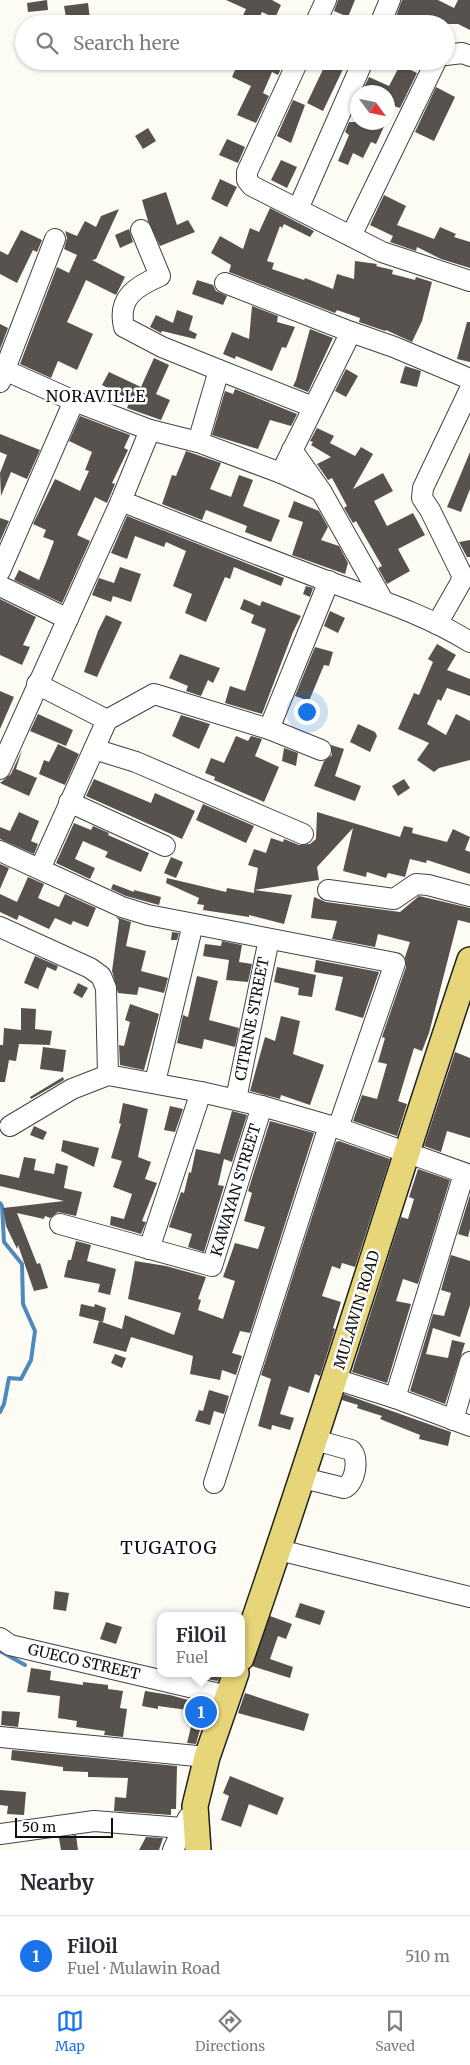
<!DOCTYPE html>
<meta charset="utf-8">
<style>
:root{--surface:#fff;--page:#f7f7f7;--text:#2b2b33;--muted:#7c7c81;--line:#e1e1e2;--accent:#1a73e8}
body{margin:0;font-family:Merriweather,serif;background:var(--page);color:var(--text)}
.compass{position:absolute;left:350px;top:85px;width:45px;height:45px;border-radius:50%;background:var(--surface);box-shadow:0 1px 4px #0004;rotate:123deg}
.scale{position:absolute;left:15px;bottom:12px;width:98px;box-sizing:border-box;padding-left:5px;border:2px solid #0f0f0f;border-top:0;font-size:14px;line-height:18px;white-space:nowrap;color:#0f0f0f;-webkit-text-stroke:4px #fff;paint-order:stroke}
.you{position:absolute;left:306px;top:711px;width:18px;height:18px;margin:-12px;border:4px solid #fff;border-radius:50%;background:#1a73e8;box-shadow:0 0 0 8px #1a73e833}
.badge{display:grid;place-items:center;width:32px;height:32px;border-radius:50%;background:var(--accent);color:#fff;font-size:16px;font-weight:700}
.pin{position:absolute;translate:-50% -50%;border:2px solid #fff;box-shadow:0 1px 5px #0006}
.popup{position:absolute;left:157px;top:1612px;width:88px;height:65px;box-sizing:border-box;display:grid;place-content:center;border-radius:10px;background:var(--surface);filter:drop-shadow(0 1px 4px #0005);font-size:16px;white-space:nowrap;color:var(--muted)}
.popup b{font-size:19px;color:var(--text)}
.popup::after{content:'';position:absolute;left:50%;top:100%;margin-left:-10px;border:10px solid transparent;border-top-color:var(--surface)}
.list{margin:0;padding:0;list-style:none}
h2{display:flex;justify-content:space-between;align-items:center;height:65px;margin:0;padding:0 20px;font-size:21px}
h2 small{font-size:16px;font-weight:400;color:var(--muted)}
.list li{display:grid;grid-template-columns:32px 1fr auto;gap:15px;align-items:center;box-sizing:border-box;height:80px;padding:0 20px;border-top:1px solid var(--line)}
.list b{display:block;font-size:19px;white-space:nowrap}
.list p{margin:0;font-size:16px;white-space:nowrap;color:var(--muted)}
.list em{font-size:16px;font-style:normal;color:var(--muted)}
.icon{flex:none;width:28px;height:28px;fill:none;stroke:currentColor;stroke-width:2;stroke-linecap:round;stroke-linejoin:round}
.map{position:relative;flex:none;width:470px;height:1850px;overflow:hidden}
.search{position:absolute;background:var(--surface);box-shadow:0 1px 4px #0004;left:15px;right:15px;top:15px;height:55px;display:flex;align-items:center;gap:12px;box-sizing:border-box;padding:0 18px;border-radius:28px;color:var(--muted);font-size:19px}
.sheet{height:145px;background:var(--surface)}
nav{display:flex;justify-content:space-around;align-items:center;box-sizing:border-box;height:70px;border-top:1px solid var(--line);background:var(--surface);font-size:14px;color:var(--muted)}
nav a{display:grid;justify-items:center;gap:2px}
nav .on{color:var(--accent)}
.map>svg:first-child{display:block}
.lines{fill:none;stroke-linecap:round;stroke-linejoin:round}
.stream{stroke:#4e88bc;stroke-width:4}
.building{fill:#57524d}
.minor-casing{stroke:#424242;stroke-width:22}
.major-casing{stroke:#202020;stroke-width:28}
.minor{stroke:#fff;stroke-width:20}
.major{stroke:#e7d57a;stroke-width:25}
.labels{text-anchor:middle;stroke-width:5;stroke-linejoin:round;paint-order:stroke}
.street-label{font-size:15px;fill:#0f0f0f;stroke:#fff}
.neighbourhood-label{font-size:16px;letter-spacing:1px;fill:#0f0f0f;stroke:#fff}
.quarter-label{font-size:18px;letter-spacing:1px;fill:#0f0f0f;stroke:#fff}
</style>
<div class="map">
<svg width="470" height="1850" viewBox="0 0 470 1850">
<rect width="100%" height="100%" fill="#fdfcf4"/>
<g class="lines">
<!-- stream -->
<g class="stream">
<polyline points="0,1203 2,1206 4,1242 22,1264 23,1304 35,1331 31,1360 21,1379 9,1378 4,1404 0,1412"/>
<polyline points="0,1651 25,1665"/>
</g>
</g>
<!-- building -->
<g class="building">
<polygon points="47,0 48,10 28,12 27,3"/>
<polygon points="226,0 272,0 281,5 275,18 262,12 256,24 239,24 246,9"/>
<polygon points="338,0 355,0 348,17 334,11"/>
<polygon points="402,0 438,0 454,8 458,0 470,0 470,30 458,24 405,24 395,19"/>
<polygon points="88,3 90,19 67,23 64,6"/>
<polygon points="239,61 285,61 278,75 272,72 263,93 269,96 256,123 237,115 251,86 232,77"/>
<polygon points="327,61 336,61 345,65 323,111 307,103"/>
<polygon points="400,65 417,73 400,108 388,104 388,92 362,92 369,77 389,86"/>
<polygon points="436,87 455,97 434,141 415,132"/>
<polygon points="293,100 305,105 291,143 277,136"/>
<polygon points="349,122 386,122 376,144 371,142 363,158 353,153 348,165 338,161 349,135 345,132"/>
<polygon points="148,128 156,141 143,149 135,136"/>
<polygon points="227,139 245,147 238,163 219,155"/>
<polygon points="281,160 297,167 287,188 271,180"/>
<polygon points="220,179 237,187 227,207 211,199"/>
<polygon points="166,192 177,225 188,220 195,232 160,246 148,221 142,200"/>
<polygon points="384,195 406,206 397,225 434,239 440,227 456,234 454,237 470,242 470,268 441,259 417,247 416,251 390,242 393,236 370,225"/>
<polygon points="270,208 314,231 310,237 284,224 282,228 280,226 267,261 274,263 272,269 304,280 305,278 333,289 337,274 354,279 355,261 377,264 376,266 393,270 392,274 415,280 416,277 432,282 422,321 412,342 386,330 385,331 359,322 360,318 337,310 335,313 229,272 231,265 211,253 220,236 243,249 250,228 259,232"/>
<polygon points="119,209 96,259 92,260 125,277 116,295 86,280 67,322 93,334 77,370 58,361 51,378 20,364 57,267 69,273 77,255 64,249 67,238 65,231 77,236 85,221 96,227 101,216"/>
<polygon points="129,229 133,242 120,248 115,235"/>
<polygon points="21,230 42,240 37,252 33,250 17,283 0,274 0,251 8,255"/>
<polygon points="197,280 213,285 216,291 227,296 223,305 192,294"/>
<polygon points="252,306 278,316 277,322 295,327 286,348 282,347 272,371 236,356 235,359 223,354 232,332 249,339"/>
<polygon points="177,310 193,316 189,330 197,334 195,339 162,331 161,333 150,327 156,315 173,323"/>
<polygon points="467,322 470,322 470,362 457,359"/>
<polygon points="0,324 8,328 0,349"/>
<polygon points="310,329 333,338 308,392 293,386 296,380"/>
<polygon points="154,358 169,365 156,394 170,400 161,420 127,408 130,400 102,385 109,372 141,387"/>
<polygon points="405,366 421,371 417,387 400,383"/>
<polygon points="346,369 358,376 346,397 335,391"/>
<polygon points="235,389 297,414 291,426 270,420 258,449 212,435 225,391 233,394"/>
<polygon points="80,416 130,435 124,448 128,450 112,483 115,484 107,503 95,497 77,535 90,541 62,603 14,580 19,570 39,580 47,560 54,541 43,537 46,530 33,524 55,479 80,491 89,471 85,470 92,452 69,441"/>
<polygon points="317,428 334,436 330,443 355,456 361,447 373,454 353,489 383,473 393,491 374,501 387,526 413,513 425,535 398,549 410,571 387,584 378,568 382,566 356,521 353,523 344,508 347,506 332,478 328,480 317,464 331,457 311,445 313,442 310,441"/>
<polygon points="0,434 40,450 27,479 11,472 1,496 0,473 7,455 0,452"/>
<polygon points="186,451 221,463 210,489 231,497 239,475 253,480 243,506 280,520 271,542 245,532 247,526 206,510 202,520 162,504 172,475 176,476"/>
<polygon points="470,452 470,489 461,512 447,507"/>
<polygon points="294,501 319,511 328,527 321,540 339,546 348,563 345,574 292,555 303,522 288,517"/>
<polygon points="127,516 284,578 281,586 234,567 230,579 225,577 206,622 185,613 192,594 173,586 186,551 166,542 164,547 135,536 127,559 111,553"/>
<polygon points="0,518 9,521 0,541"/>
<polygon points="470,540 470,557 467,557 459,542"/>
<polygon points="120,567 141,574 131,602 113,596 111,602 92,595 99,578 114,583"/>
<polygon points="306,586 313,588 310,597 303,594"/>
<polygon points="0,599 36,617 23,645 30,647 22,665 0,655"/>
<polygon points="244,599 260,606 262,601 301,616 293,632 262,714 225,703 230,686 245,691 266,629 251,623 254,615 240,609"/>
<polygon points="330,611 345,618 338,633 324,626"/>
<polygon points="106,615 122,622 97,677 84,672 98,631"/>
<polygon points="437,644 456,655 447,670 470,679 470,696 447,688 441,701 438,699 427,724 446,735 456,714 470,721 470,760 439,768 434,772 417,760 429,743 398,729 414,693 419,695 433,662 428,659"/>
<polygon points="315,647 333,652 329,666 324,665 309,701 295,696"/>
<polygon points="180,654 220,668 213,683 208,680 201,696 186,691 188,686 169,678"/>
<polygon points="0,691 14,697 0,729"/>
<polygon points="38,714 73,730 66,746 30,731"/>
<polygon points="181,715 210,724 199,749 172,736"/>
<polygon points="358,724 375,732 377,736 370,752 350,742"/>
<polygon points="236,736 248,741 251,736 262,739 255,756 279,767 264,802 214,780 215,777 205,773 211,758 224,763"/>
<polygon points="58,744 79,754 65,785 39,774 44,760 49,762"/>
<polygon points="331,745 344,749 335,776 361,786 355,801 314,786 324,761 332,755"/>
<polygon points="284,748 298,753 296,766 282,761"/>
<polygon points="22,750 16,769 37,778 29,796 0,783 11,774"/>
<polygon points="94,779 151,803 155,793 195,811 182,839 86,796"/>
<polygon points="404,779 410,788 398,796 392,786"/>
<polygon points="203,804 254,826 246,843 196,820"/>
<polygon points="19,812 39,821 31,841 38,844 34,854 0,839 0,827 10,831"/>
<polygon points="317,812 400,837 404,826 413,828 412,833 447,842 453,829 470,837 465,850 470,852 470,874 427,860 426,863 410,859 405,877 388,873 386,878 367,872 366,877 343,871 353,828 317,867 319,880 254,890 258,868 248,865 254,849 266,853 271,838 283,842 284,839 299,845 310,844 316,839"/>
<polygon points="74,823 91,830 93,826 109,833 108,835 149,853 141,872 105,857 108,852 83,841 75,859 95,868 90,879 56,863"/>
<polygon points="171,857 183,862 176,878 164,873"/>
<polygon points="0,864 9,868 0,889"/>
<polygon points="28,877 44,884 38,898 59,907 65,894 96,908 88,927 73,921 71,925 55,918 49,929 19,915 17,920 0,912 0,894 17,902"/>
<polygon points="167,878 226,892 227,888 254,893 254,890 292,895 284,924 249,915 249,917 203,910 204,905 197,904 199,898 166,883"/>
<polygon points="113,884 134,892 134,890 161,897 159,905 126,896 111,889"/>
<polygon points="419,896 470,908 470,923 458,920 429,1033 422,1051 414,1048 398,1101 407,1104 397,1136 353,1121 362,1095 377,1099 387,1064 378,1062 385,1038 382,1037 406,967 405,957 410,942 378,934 375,947 332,939 337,921 311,918 314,897 326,902 400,912"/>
<polygon points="116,917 131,922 126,946 146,951 141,971 168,978 164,993 139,987 137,995 118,993 112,971 119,920"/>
<polygon points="172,932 179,933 177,940 171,940"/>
<polygon points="222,941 242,945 239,962 252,964 248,982 226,980 229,960 203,956 205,944 221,946"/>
<polygon points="35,956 58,966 56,971 47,967 38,989 24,983"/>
<polygon points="316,960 379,972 363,1018 335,1010 343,977 314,972"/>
<polygon points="277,967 316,975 312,997 298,995 299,988 274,982"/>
<polygon points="197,976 218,981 209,1020 239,1028 235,1047 204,1039 202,1049 177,1043 183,1015 188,1017"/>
<polygon points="78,983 88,988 82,998 73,993"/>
<polygon points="130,1004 159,1014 144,1070 120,1065 119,1045 124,1046 130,1022 125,1020"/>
<polygon points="21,1008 36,1009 35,1029 52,1031 50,1045 19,1044 16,1061 9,1060 5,1082 0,1082 0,1045 3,1045 4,1028 21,1030"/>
<polygon points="281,1016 300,1021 293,1054 324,1065 310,1105 281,1095 280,1099 250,1091 265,1037 275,1041"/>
<polygon points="43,1047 66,1050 63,1072 40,1069"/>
<polygon points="455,1052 470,1058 470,1138 447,1131 441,1152 424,1146"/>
<polygon points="63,1077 64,1080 31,1099 30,1097"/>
<polygon points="123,1103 148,1109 138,1157 151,1162 145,1179 157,1183 142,1221 146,1222 141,1234 110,1225 111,1216 124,1219 132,1194 113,1187 122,1161 111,1158 121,1124 119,1123"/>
<polygon points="170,1106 183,1109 175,1132 164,1130"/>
<polygon points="232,1111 247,1115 232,1162 224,1159 218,1185 224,1186 204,1252 188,1247 192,1234 169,1227 181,1192 184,1193 189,1172 191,1173 196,1149 220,1154"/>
<polygon points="270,1121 314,1133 250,1333 240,1331 232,1353 242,1356 236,1375 222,1370 220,1380 190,1374 193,1356 131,1337 126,1352 93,1343 99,1321 122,1329 125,1315 174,1335 181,1313 128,1299 135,1261 166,1266 206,1277 198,1299 201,1300 198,1310 223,1319 235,1281 223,1277 235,1243 258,1249 265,1227 244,1221 252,1193 248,1191"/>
<polygon points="34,1126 47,1132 43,1140 30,1135"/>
<polygon points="63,1140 99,1148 94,1167 61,1151"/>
<polygon points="339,1141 390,1159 355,1267 342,1263 340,1269 332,1266 322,1296 341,1302 333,1328 335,1329 320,1376 315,1374 309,1393 289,1386 280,1414 294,1418 290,1430 272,1425 271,1430 258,1426 271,1379 261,1375 336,1142"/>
<polygon points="24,1157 36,1159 34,1170 54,1174 56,1163 68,1166 64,1188 82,1192 76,1216 58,1212 50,1218 45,1216 44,1219 17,1213 37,1264 40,1263 48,1288 34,1291 18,1245 17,1249 6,1226 3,1208 64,1201 0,1186 0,1174 19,1178"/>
<polygon points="418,1169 450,1180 418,1284 403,1279 396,1301 411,1304 387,1383 352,1372 401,1217 408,1219 414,1199 409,1197"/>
<polygon points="470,1195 470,1229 468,1237 458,1234"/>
<polygon points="76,1241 91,1245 87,1261 116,1269 110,1295 98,1292 100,1284 64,1277 68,1260 71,1260"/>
<polygon points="451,1255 470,1261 470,1305 460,1337 433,1328 426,1354 448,1358 452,1340 465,1343 445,1404 410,1391 433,1314 444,1316 451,1293 441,1290"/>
<polygon points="81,1304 94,1307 95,1304 106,1308 103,1322 79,1316"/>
<polygon points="115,1354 126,1358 122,1368 111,1363"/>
<polygon points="209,1390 229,1396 224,1414 214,1411 210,1425 195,1421 199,1410 203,1411"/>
<polygon points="344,1394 451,1432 448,1446 419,1439 420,1435 380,1419 382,1416 357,1408 358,1405 342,1400"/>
<polygon points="55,1591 69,1593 66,1611 53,1609"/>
<polygon points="300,1603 325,1611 320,1625 295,1617"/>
<polygon points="270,1616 292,1624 286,1639 278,1636 270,1659 293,1667 290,1678 252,1666"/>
<polygon points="106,1622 122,1627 116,1644 100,1639"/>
<polygon points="31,1668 51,1671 50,1680 83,1685 83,1682 108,1685 108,1689 123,1691 120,1708 127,1709 123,1737 104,1735 105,1731 76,1727 77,1721 58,1718 60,1696 27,1692"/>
<polygon points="208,1673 221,1673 218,1681 206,1679"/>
<polygon points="145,1691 170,1695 210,1706 207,1713 205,1712 196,1744 187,1743 195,1711 158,1706 158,1709 142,1706"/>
<polygon points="245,1693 309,1714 304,1731 238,1713"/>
<polygon points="2,1711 20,1712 18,1727 1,1725"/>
<polygon points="12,1750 177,1766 176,1809 171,1809 171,1815 114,1811 115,1797 126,1798 128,1778 88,1777 88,1772 63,1771 63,1767 11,1760"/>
<polygon points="230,1776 284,1798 277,1815 249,1804 241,1827 221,1820 229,1796 223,1793"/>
<polygon points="0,1790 26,1792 24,1815 7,1814 8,1806 0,1805"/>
<polygon points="76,1835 78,1850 61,1850 59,1838"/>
<polygon points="146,1837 163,1838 159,1850 139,1850"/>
</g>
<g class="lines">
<!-- minor casing -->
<g class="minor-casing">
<g id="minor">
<polyline points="315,24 326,0"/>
<polyline points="380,24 390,0"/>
<polyline points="446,55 462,53 470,56"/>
<polyline points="298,61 247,172 247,180 252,186 382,252 470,281"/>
<polyline points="298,209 363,61"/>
<path d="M141,230L160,276C137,286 117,297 124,327L162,347L219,370"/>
<polyline points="351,236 436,61"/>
<polyline points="225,283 351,332"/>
<polyline points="0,368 74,401 150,430 198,442 281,473 321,491"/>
<polyline points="0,382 55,239"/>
<polyline points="198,442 219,370 313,407"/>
<polyline points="292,450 321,491 382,599"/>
<polyline points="281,473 351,332 394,347 470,379"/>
<path d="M121,501C189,528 258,555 327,581C376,599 425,614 470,642"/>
<polyline points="0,571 74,401"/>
<polyline points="0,586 68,619"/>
<polyline points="437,624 461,582 462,575 430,510 422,498 423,488 470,389"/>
<polyline points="37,684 107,720 40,869"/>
<polyline points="107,720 154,694 269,729 329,581"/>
<polyline points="269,729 321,750"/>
<polyline points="94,749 136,762 303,834"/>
<polyline points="0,769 121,501 150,430"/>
<polyline points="69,802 165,846"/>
<polyline points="0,851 122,907 148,915 395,963 338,1128"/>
<polyline points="328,890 394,899 416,884 428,885 470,896"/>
<polyline points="0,927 90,968 101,976 106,988 108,1075"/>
<polyline points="155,1082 193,924"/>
<polyline points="236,1099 269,939"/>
<polyline points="10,1126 72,1089 108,1075 201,1092 262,1106 338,1128 470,1175"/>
<polyline points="60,1224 212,1266 262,1106"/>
<polyline points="149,1249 201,1092"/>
<polyline points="335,1379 395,1398 470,1426"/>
<polyline points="395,1398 464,1174"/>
<polyline points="453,1420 470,1362"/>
<path d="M303,1478L344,1488C355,1484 360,1458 351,1450L315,1440"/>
<polyline points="214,1483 329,1126"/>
<polyline points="279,1550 470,1597"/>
<polyline points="0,1638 10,1645 228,1696"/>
<polyline points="0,1737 207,1757"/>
<polyline points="0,1834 94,1821 182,1828"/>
<polyline points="173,1850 188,1818"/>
</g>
</g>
<!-- major casing -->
<g class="major-casing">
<g id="major">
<path d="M241,1658C322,1427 392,1192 470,960"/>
<polyline points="198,1850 195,1806 207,1757 236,1673"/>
</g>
</g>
<!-- minor -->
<use href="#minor" class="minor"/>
<!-- major -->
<use href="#major" class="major"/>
</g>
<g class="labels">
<!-- street labels -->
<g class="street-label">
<text transform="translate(252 1019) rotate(-79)" y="5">CITRINE STREET</text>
<text transform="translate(236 1190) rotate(-73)" y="5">KAWAYAN STREET</text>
<text transform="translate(357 1310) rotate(-73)" y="5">MULAWIN ROAD</text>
<text transform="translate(84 1662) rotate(13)" y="5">GUECO STREET</text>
</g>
<!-- neighbourhood labels -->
<g class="neighbourhood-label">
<text x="96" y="402">NORAVILLE</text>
</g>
<!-- quarter labels -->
<g class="quarter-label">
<text x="169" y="1554">TUGATOG</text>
</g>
</g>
</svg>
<svg class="compass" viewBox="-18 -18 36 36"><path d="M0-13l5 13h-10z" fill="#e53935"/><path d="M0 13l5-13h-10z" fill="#7c7c81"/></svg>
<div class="scale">50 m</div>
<div class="you"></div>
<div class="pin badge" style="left:201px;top:1712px">1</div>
<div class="popup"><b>FilOil</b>Fuel</div>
<div class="search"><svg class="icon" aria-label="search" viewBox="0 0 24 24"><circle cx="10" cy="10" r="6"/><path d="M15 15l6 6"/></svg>Search here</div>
</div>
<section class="sheet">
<h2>Nearby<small></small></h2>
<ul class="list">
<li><span class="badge">1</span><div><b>FilOil</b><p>Fuel · Mulawin Road</p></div><em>510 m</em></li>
</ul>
</section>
<nav>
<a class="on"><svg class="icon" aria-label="map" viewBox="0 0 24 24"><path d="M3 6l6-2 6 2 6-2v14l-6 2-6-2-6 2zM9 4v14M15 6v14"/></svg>Map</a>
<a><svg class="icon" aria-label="directions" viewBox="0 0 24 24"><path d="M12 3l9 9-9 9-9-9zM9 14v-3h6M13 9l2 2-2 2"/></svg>Directions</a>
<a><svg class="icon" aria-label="saved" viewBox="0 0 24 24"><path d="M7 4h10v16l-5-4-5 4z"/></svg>Saved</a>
</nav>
